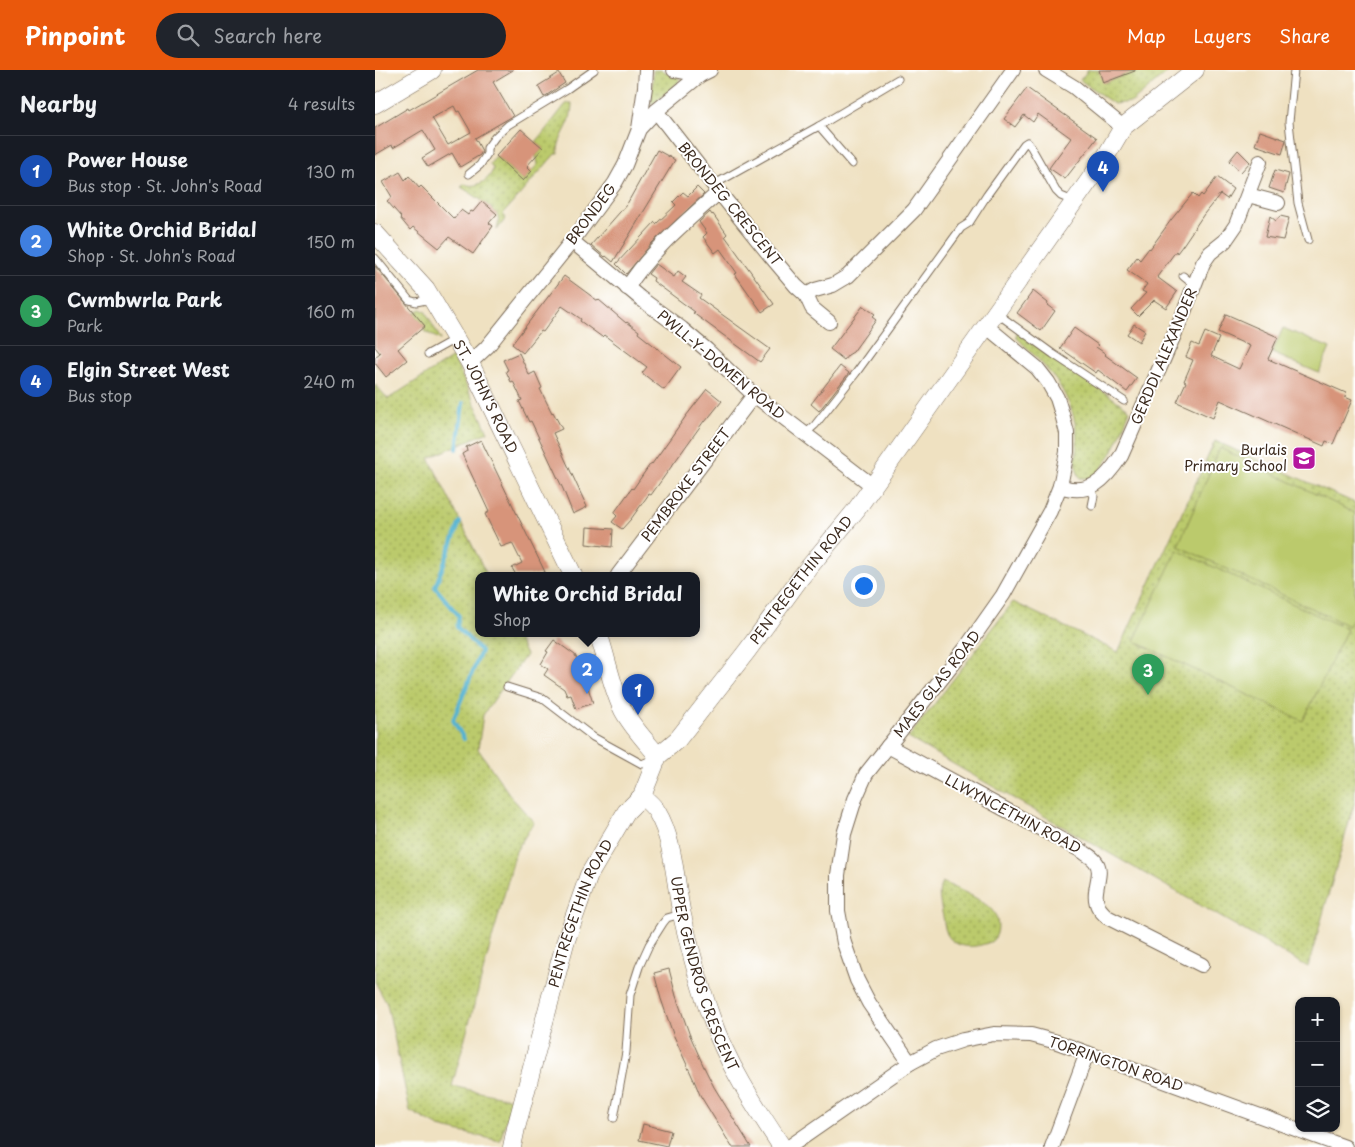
<!DOCTYPE html>
<meta charset="utf-8">
<style>
:root{--surface:#171b24;--page:#20242c;--text:#f1f3f6;--muted:#9ea1a6;--line:#363941;--accent:#ea580c}
body{margin:0;font-family:"Playpen Sans",sans-serif;background:var(--page);color:var(--text)}
.controls{position:absolute;right:15px;bottom:15px;display:grid;overflow:hidden;border-radius:10px;box-shadow:0 1px 4px #0004}
.controls button{width:45px;height:45px;display:grid;place-items:center;padding:0;border:0;border-bottom:1px solid var(--line);background:var(--surface);color:var(--text);font:25px sans-serif}
.you{position:absolute;left:488px;top:515px;width:18px;height:18px;margin:-12px;border:4px solid #fff;border-radius:50%;background:#1a73e8;box-shadow:0 0 0 8px #1a73e833}
.badge{display:grid;place-items:center;width:32px;height:32px;border-radius:50%;background:var(--accent);color:#fff;font-size:16px;font-weight:700}
.pin{position:absolute;translate:-50% -41px;filter:drop-shadow(0 1px 2px #0008)}
.pin::after{content:'';position:absolute;top:26px;width:18px;height:15px;background:inherit;clip-path:polygon(0 0,100% 0,50% 100%)}
.popup{position:absolute;left:100px;top:502px;width:225px;height:65px;box-sizing:border-box;display:grid;place-content:center;border-radius:10px;background:var(--surface);filter:drop-shadow(0 1px 4px #0005);font-size:16px;white-space:nowrap;color:var(--muted)}
.popup b{font-size:19px;color:var(--text)}
.popup::after{content:'';position:absolute;left:50%;top:100%;margin-left:-10px;border:10px solid transparent;border-top-color:var(--surface)}
.list{margin:0;padding:0;list-style:none}
h2{display:flex;justify-content:space-between;align-items:center;height:65px;margin:0;padding:0 20px;font-size:21px}
h2 small{font-size:16px;font-weight:400;color:var(--muted)}
.list li{display:grid;grid-template-columns:32px 1fr auto;gap:15px;align-items:center;box-sizing:border-box;height:70px;padding:0 20px;border-top:1px solid var(--line)}
.list b{display:block;font-size:19px;white-space:nowrap}
.list p{margin:0;font-size:16px;white-space:nowrap;color:var(--muted)}
.list em{font-size:16px;font-style:normal;color:var(--muted)}
.icon{flex:none;width:28px;height:28px;fill:none;stroke:currentColor;stroke-width:2;stroke-linecap:round;stroke-linejoin:round}
.map{position:relative;flex:none;width:980px;height:1077px;overflow:hidden}
header{display:flex;align-items:center;gap:30px;box-sizing:border-box;height:70px;padding:0 25px;background:var(--accent);color:#fff}
header strong{font-size:24px}
nav{display:flex;gap:28px;margin-inline-start:auto;font-size:18px}
.search{width:350px;height:45px;background:var(--page);display:flex;align-items:center;gap:12px;box-sizing:border-box;padding:0 18px;border-radius:28px;color:var(--muted);font-size:19px}
main{display:flex}
aside{flex:1;background:var(--surface)}
.map>svg:first-child{display:block}
.grass{fill:url(#grass-dots);stroke:#7b7a45}
.pitch{fill:#bbca6c;stroke:#7b7a45}
.lines{fill:none;stroke-linecap:round;stroke-linejoin:round}
.stream{stroke:#53b2d1;stroke-width:4}
.building{fill:#d7947a;fill-rule:evenodd}
.service-casing{stroke:#7a6a57;stroke-width:9}
.minor-casing{stroke:#7a6a57;stroke-width:16}
.tertiary-casing{stroke:#7a6a57;stroke-width:19}
.service{stroke:#fff;stroke-width:7}
.minor{stroke:#fff;stroke-width:14}
.tertiary{stroke:#fff;stroke-width:18}
.labels{text-anchor:middle;stroke-width:4;stroke-linejoin:round;paint-order:stroke}
.street-label{font-size:14px;fill:#3b2a1e;stroke:#fff}
.poi-label{font-size:14px;fill:#3b2a1e;stroke:#fff;text-anchor:end}
</style>
<header>
<strong>Pinpoint</strong>
<div class="search"><svg class="icon" aria-label="search" viewBox="0 0 24 24"><circle cx="10" cy="10" r="6"/><path d="M15 15l6 6"/></svg>Search here</div>
<nav><a>Map</a><a>Layers</a><a>Share</a></nav>
</header>
<main>
<aside>
<h2>Nearby<small>4 results</small></h2>
<ul class="list">
<li><span class="badge" style="background:#1a4fb4">1</span><div><b>Power House</b><p>Bus stop · St. John's Road</p></div><em>130 m</em></li>
<li><span class="badge" style="background:#3f7fe0">2</span><div><b>White Orchid Bridal</b><p>Shop · St. John's Road</p></div><em>150 m</em></li>
<li><span class="badge" style="background:#2e9e5b">3</span><div><b>Cwmbwrla Park</b><p>Park</p></div><em>160 m</em></li>
<li><span class="badge" style="background:#1a4fb4">4</span><div><b>Elgin Street West</b><p>Bus stop</p></div><em>240 m</em></li>
</ul>
</aside>
<div class="map">
<svg width="980" height="1077" viewBox="0 0 980 1077">
<defs>
<pattern id="grass-dots" width="8" height="8" patternUnits="userSpaceOnUse" patternTransform="scale(1.25)"><rect width="8" height="8" fill="#bbca6c"/><path d="M2 2h.1M6 6h.1" fill="none" stroke="#99a458" stroke-width="1.8" stroke-linecap="round"/></pattern>
</defs>
<rect width="100%" height="100%" fill="#fff"/>
<filter id="ink" filterUnits="userSpaceOnUse"><feTurbulence type="fractalNoise" baseFrequency=".02" numOctaves="2"/><feDisplacementMap in="SourceGraphic" scale="10" xChannelSelector="R" yChannelSelector="G"/><feConvolveMatrix kernelMatrix="1 2 1 2 8 2 1 2 1" color-interpolation-filters="sRGB"/></filter>
<filter id="wash" filterUnits="userSpaceOnUse"><feTurbulence type="fractalNoise" baseFrequency=".0096" numOctaves="4" result="noise"/><feDisplacementMap in="SourceGraphic" scale="20" xChannelSelector="R" yChannelSelector="G"/><feGaussianBlur stdDeviation="1.12" result="paint"/><feColorMatrix in="noise" values="0 0 0 0 0 0 0 0 0 0 0 0 0 0 0 0 0 1.4 0 .05"/><feComposite in="paint" operator="in"/></filter>
<g filter="url(#wash)">
<rect width="100%" height="100%" fill="#efe1c1"/>
<!-- grass -->
<g class="grass">
<polygon points="278,0 286,0 304,8 305,11 279,33 277,34 276,31 278,8"/>
<polygon points="713,0 724,0 729,13 763,0 795,0 757,32 739,34 705,10"/>
<path d="M193,33H197C197,38 196,44 195,49C191,61 182,71 183,84H180L128,144L131,148L122,160C123,156 124,151 123,148C122,139 94,122 86,117L90,114C101,119 115,110 118,99L115,94L121,86L148,111L163,94L161,86L168,78L161,72L190,35Z"/>
<polygon points="45,239 50,241 66,270 49,261 50,256 39,243"/>
<path d="M642,262L647,264L755,340C745,365 738,389 717,408H705C697,392 703,386 702,370C700,323 672,298 641,267Z"/>
<polygon points="78,287 113,362 54,388 112,505 103,505 103,563 140,563 151,585 108,645 103,679 137,728 159,752 141,781 77,1016 137,1029 125,1071 64,1057 35,1041 12,934 0,912 0,314 13,329"/>
<polygon points="840,371 980,433 980,731 933,897 533,668 638,532 743,582"/>
<path d="M567,812C580,818 611,830 619,843C624,850 625,865 617,871C614,873 609,874 606,875C594,878 579,877 572,864C569,858 569,849 567,842C565,832 562,821 567,812Z"/>
</g>
<!-- pitch -->
<g class="pitch">
<polygon points="908,258 955,278 944,303 897,283"/>
<polygon points="845,378 980,443 980,544 974,556 803,476"/>
<polygon points="802,480 972,559 928,651 759,571"/>
</g>
<g class="lines">
<!-- stream -->
<g class="stream">
<polyline points="82,379 88,333"/>
<polyline points="85,452 60,517 84,546 82,557 106,581 78,650 89,669"/>
</g>
</g>
<g id="blocks">
<!-- building -->
<g class="building">
<path d="M103,0H138L118,12L138,46L100,68L107,81L105,85L85,97L77,83L53,97L47,88L60,80L48,60L18,78L17,75L0,85V58L33,38L34,40ZM79,36L82,42L84,41L96,62L73,75L57,48Z"/>
<polygon points="724,0 760,0 760,1 728,13"/>
<polygon points="184,3 190,13 169,27 163,16"/>
<polygon points="652,18 722,68 690,109 674,98 696,68 663,44 658,52 649,45 640,57 629,49"/>
<polygon points="146,59 168,78 152,96 157,101 148,111 121,86"/>
<polygon points="885,61 911,70 907,84 880,75"/>
<polygon points="282,80 300,90 238,192 231,186 230,187 216,175 252,134"/>
<polygon points="863,80 875,92 866,102 854,91"/>
<polygon points="900,100 914,104 909,123 894,118"/>
<polygon points="25,102 30,110 34,106 44,118 46,116 79,149 86,140 93,145 96,141 98,142 107,131 122,144 114,153 118,156 98,184 74,167 64,178 38,157 35,160 25,148 26,147 12,131 17,127 8,112"/>
<polygon points="842,107 858,119 852,129 845,124 829,144 808,175 802,183 801,181 782,207 802,222 791,238 779,230 763,246 756,239 771,223 767,221 772,214 752,200 762,187 765,190 774,178 775,179 796,150 818,123 823,128 826,124 828,126"/>
<polygon points="322,117 329,124 277,173 251,204 241,194 280,152 281,154 301,135 298,132 308,122 313,126"/>
<polygon points="335,142 337,145 338,144 352,164 350,166 399,234 387,242 360,204 362,203 345,179 340,183 328,167 332,163 324,152"/>
<polygon points="895,146 901,151 905,146 914,148 908,170 890,167"/>
<polygon points="281,194 299,207 303,201 311,207 307,212 326,225 324,228 395,279 385,292 318,243 320,242 278,211 279,208 273,204"/>
<polygon points="0,196 50,256 23,279 32,290 11,307 0,293 0,287 5,283 0,277"/>
<polygon points="189,206 223,231 224,230 251,253 252,252 264,261 263,263 306,297 289,320 267,303 272,297 229,265 227,267 205,251 206,249 187,236 168,262 166,261 148,283 137,274"/>
<polygon points="658,221 673,233 672,235 680,241 666,261 642,243"/>
<polygon points="488,236 500,244 497,247 501,250 478,282 473,285 469,290 455,279"/>
<polygon points="851,244 903,267 893,289 971,323 970,327 977,330 958,374 951,371 949,376 845,330 838,348 802,332 811,312 809,311 818,290 811,287 817,273 824,276 830,262 844,268 836,286 864,299 875,276 843,262"/>
<polygon points="759,254 770,261 764,272 752,264"/>
<polygon points="699,258 723,275 721,277 731,284 730,285 762,308 752,322 723,300 721,303 685,278"/>
<polygon points="144,283 154,305 160,302 167,318 165,319 177,343 178,342 187,359 178,363 212,437 198,444 188,419 156,351 154,352 144,331 147,330 138,311 136,312 131,301 133,300 128,290"/>
<polygon points="465,296 474,303 444,341 436,334"/>
<polygon points="332,319 347,331 330,352 329,351 276,425 274,424 256,449 247,459 237,452 242,446 239,443 257,418 258,419 276,393 277,394 311,346"/>
<polygon points="106,370 170,502 163,505 141,505 137,498 147,493 137,473 126,477 110,444 114,442 87,384 92,381 91,377"/>
<polygon points="212,457 238,459 237,477 211,474"/>
<polygon points="179,570 200,585 207,599 218,633 201,639 196,625 192,626 189,619 169,605 173,599 166,594 173,582 171,581"/>
<polygon points="294,899 301,926 314,963 328,995 339,1017 376,1077 357,1077 325,1025 321,1015 298,964 286,929 279,903"/>
<polygon points="268,1054 296,1061 292,1076 264,1070"/>
</g>
</g>
</g>
<g filter="url(#ink)">
<use href="#blocks" fill-opacity="0" stroke="#7a6a57" stroke-width="1"/>
<g class="lines">
<!-- service casing -->
<g class="service-casing">
<g id="service">
<polyline points="919,0 914,52 923,133 933,170"/>
<polyline points="444,56 477,94"/>
<polyline points="94,104 105,95 112,84 112,78 120,67 133,55 192,19 219,0"/>
<polyline points="338,115 444,56 523,9"/>
<polyline points="0,188 34,230 41,232 56,229"/>
<polyline points="808,206 819,215"/>
<polyline points="620,242 678,284 749,331"/>
<polyline points="53,284 80,269"/>
<polyline points="430,364 440,355 481,303 586,158 594,153 612,125 649,74 652,72 656,77 681,121 686,126 698,131"/>
<polyline points="714,417 719,426 717,436"/>
<polyline points="210,594 231,588"/>
<polyline points="132,617 167,628 218,667 267,694 278,689"/>
<polyline points="239,1048 251,982 255,925 264,897 274,875 288,853 292,848 306,844"/>
</g>
</g>
<!-- minor casing -->
<g class="minor-casing">
<g id="minor">
<polyline points="299,0 325,5"/>
<polyline points="671,0 699,17 748,57"/>
<polyline points="281,41 344,122 394,184 421,216 431,225 437,238 454,252"/>
<polyline points="264,59 270,17 271,0"/>
<polyline points="873,125 903,133"/>
<polyline points="197,171 265,228 307,259 332,280 379,325 498,416"/>
<path d="M252,218C276,180 311,152 344,122"/>
<polyline points="431,225 440,220 458,215 473,206 539,140 638,0"/>
<polyline points="95,293 112,277 197,171 240,113 250,95 264,59 281,41 325,5 335,0"/>
<path d="M685,416C715,427 731,409 746,386L807,247L828,193L835,183L850,171L861,155L885,92"/>
<polyline points="243,505 379,325"/>
<path d="M513,676L707,781C711,784 717,787 720,791C731,803 714,822 724,838C726,841 729,844 732,847L827,895"/>
<polyline points="535,993 494,933 482,910 469,873 463,841 463,805 469,764 480,729 491,704 590,579 628,525 675,441 685,416 692,382 692,363 687,344 682,328 673,312 662,298 611,256"/>
<polyline points="414,1077 535,993 561,979 588,970 619,964 656,965 682,972 970,1077"/>
<polyline points="677,1077 712,983"/>
</g>
</g>
<!-- tertiary casing -->
<g class="tertiary-casing">
<g id="tertiary">
<polyline points="0,34 57,0"/>
<path id="s1" d="M0,163L51,219L95,293L198,505"/>
<path d="M223,563C232,588 236,616 248,640C257,657 271,671 283,686"/>
<path id="s2" d="M267,726C272,731 279,736 282,742C299,770 300,813 307,845C315,879 324,914 336,947C352,994 380,1036 407,1077"/>
<path id="s3" d="M137,1077L141,1058L190,873L214,805L251,742L267,726L283,686L303,669L372,581L426,507L481,440L728,91L748,57L820,0"/>
</g>
</g>
<!-- service -->
<use href="#service" class="service"/>
<!-- minor -->
<use href="#minor" class="minor"/>
<!-- tertiary -->
<use href="#tertiary" class="tertiary"/>
</g>
</g>
<!-- icons -->
<defs>
<g id="school-square" transform="scale(1.25)"><rect x="-9" y="-9" width="18" height="18" rx="4" fill="#b5179e" stroke="#fff"/><path d="M0-5L7-2L0 1L-7-2ZM-4 1L0 2.5L4 1V4Q0 6-4 4Z" fill="#fff"/></g>
</defs>
<g fill-rule="evenodd">
<use href="#school-square" x="929" y="388"/>
</g>
<g class="labels">
<!-- street labels -->
<g class="street-label">
<text transform="translate(355 134) rotate(51)" y="5">BRONDEG CRESCENT</text>
<text transform="translate(216 144) rotate(-53)" y="5">BRONDEG</text>
<text transform="translate(789 286) rotate(-67)" y="5">GERDDI ALEXANDER</text>
<text transform="translate(346 295) rotate(40)" y="5">PWLL-Y-DOMEN ROAD</text>
<text dy="5" stroke="none"><textPath href="#s1" startOffset="199">ST. JOHN'S ROAD</textPath></text>
<text transform="translate(311 415) rotate(-53)" y="5">PEMBROKE STREET</text>
<text dy="5" stroke="none"><textPath href="#s3" startOffset="649">PENTREGETHIN ROAD</textPath></text>
<text transform="translate(562 614) rotate(-52)" y="5">MAES GLAS ROAD</text>
<text transform="translate(638 744) rotate(28)" y="5">LLWYNCETHIN ROAD</text>
<text dy="5" stroke="none"><textPath href="#s3" startOffset="244">PENTREGETHIN ROAD</textPath></text>
<text dy="5" stroke="none"><textPath href="#s2" startOffset="191">UPPER GENDROS CRESCENT</textPath></text>
<text transform="translate(741 994) rotate(19)" y="5">TORRINGTON ROAD</text>
</g>
<!-- poi labels -->
<g class="poi-label">
<text x="912" y="385">Burlais<tspan x="912" dy="16">Primary School</tspan></text>
</g>
</g>
</svg>
<div class="controls">
<button>+</button>
<button>−</button>
<button><svg class="icon" aria-label="layers" viewBox="0 0 24 24"><path d="M12 4l9 5-9 5-9-5zM3 14l9 5 9-5"/></svg></button>
</div>
<div class="you"></div>
<div class="pin badge" style="left:263px;top:645px;background:#1a4fb4">1</div>
<div class="pin badge" style="left:212px;top:624px;background:#3f7fe0">2</div>
<div class="popup"><b>White Orchid Bridal</b>Shop</div>
<div class="pin badge" style="left:773px;top:625px;background:#2e9e5b">3</div>
<div class="pin badge" style="left:728px;top:122px;background:#1a4fb4">4</div>
</div>
</main>
